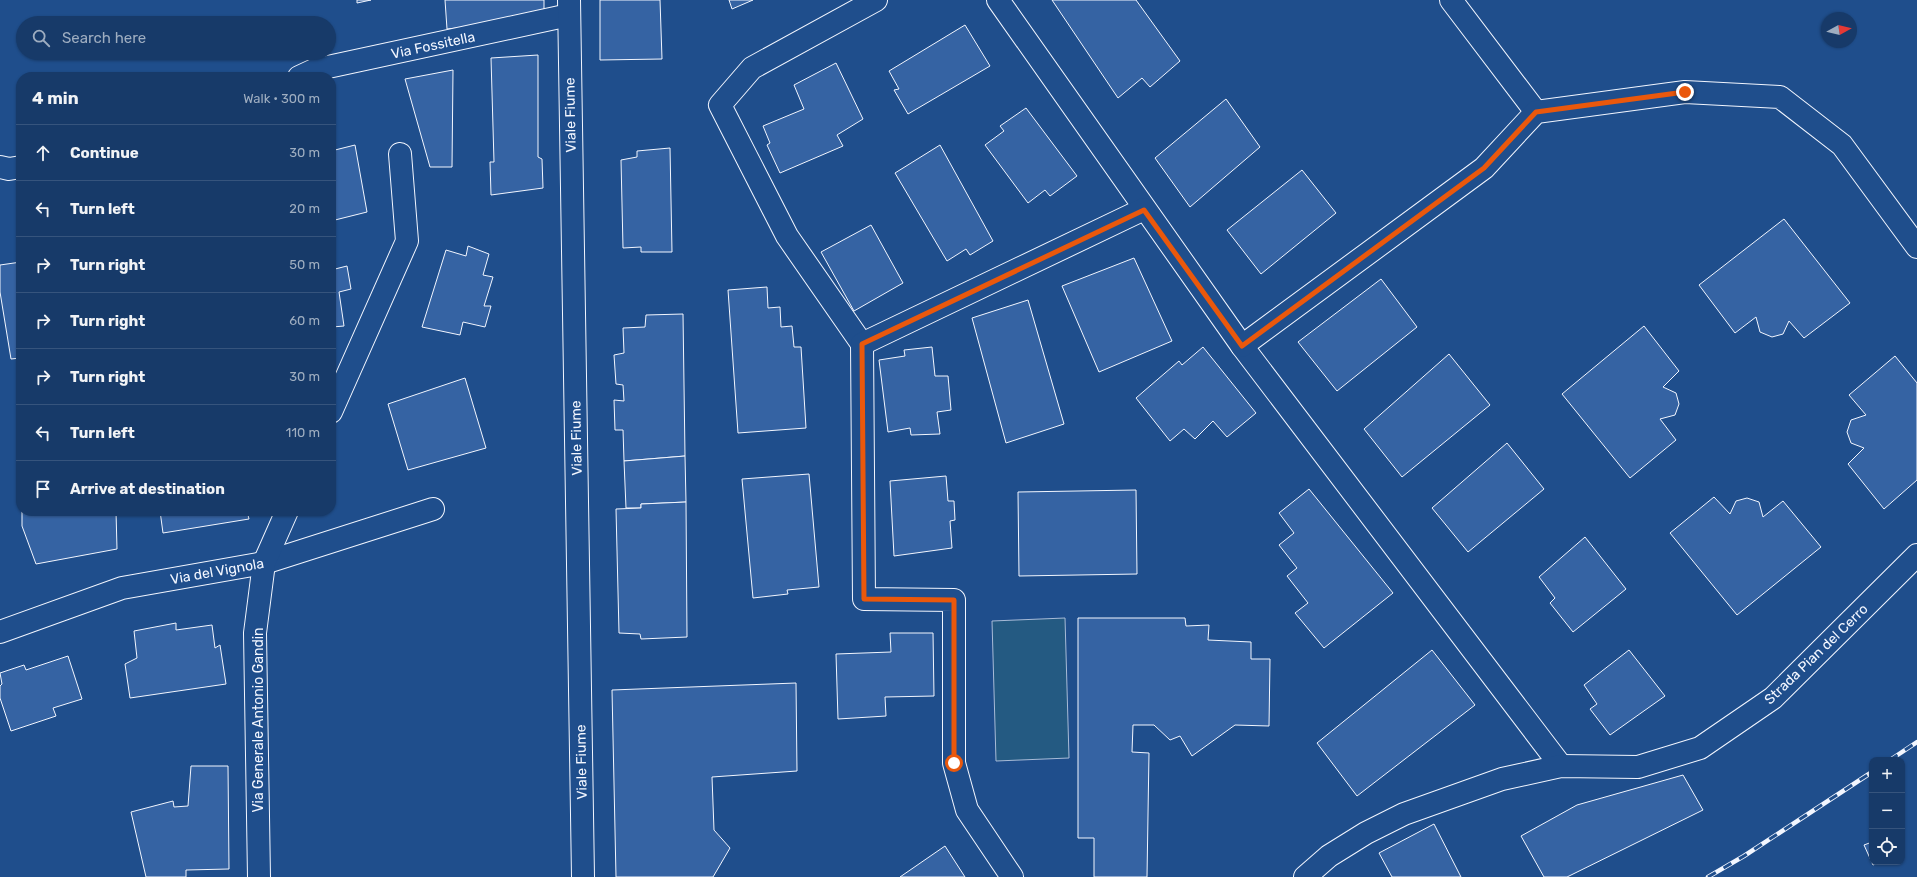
<!DOCTYPE html>
<meta charset="utf-8">
<style>
:root{--surface:#173a69;--page:#244571;--text:#f1f3f6;--muted:#9eadc0;--line:#36547d}
body{margin:0;font-family:Rubik,sans-serif;background:var(--page);color:var(--text)}
.controls{position:absolute;right:12px;bottom:12px;display:grid;overflow:hidden;border-radius:8px;box-shadow:0 1px 3px #0004}
.controls button{width:36px;height:36px;display:grid;place-items:center;padding:0;border:0;border-bottom:1px solid var(--line);background:var(--surface);color:var(--text);font:20px sans-serif}
.compass{position:absolute;left:1821px;top:12px;width:36px;height:36px;border-radius:50%;background:var(--surface);box-shadow:0 1px 3px #0004;rotate:82deg}
.stop{position:absolute;width:12px;height:12px;margin:-9px;border:3px solid #ea580c;border-radius:50%;background:#fff}
.stop.end{background:#ea580c;border-color:#fff;box-shadow:0 1px 4px #0008}
.list{margin:0;padding:0;list-style:none}
h2{display:flex;justify-content:space-between;align-items:center;height:52px;margin:0;padding:0 16px;font-size:17px}
h2 small{font-size:13px;font-weight:400;color:var(--muted)}
.list li{display:grid;grid-template-columns:26px 1fr auto;gap:12px;align-items:center;box-sizing:border-box;height:56px;padding:0 16px;border-top:1px solid var(--line)}
.list b{display:block;font-size:15px;white-space:nowrap}
.list em{font-size:13px;font-style:normal;color:var(--muted)}
.icon{flex:none;width:22px;height:22px;fill:none;stroke:currentColor;stroke-width:2;stroke-linecap:round;stroke-linejoin:round}
.map{position:relative;flex:none;width:1917px;height:877px;overflow:hidden}
.search{position:absolute;background:var(--surface);box-shadow:0 1px 3px #0004;left:16px;top:16px;width:320px;height:44px;display:flex;align-items:center;gap:10px;box-sizing:border-box;padding:0 14px;border-radius:22px;color:var(--muted);font-size:15px}
.panel{position:absolute;background:var(--surface);box-shadow:0 1px 3px #0004;left:16px;top:72px;width:320px;height:444px;border-radius:16px}
.map>svg:first-child{display:block}
.green{fill:#245a82;stroke:#a8bbd7}
.building{fill:#3563a3;stroke:#f2f6ff}
.lines{fill:none;stroke-linecap:round;stroke-linejoin:round}
.minor-casing{stroke:#f2f6ff;stroke-width:24}
.tertiary-casing{stroke:#f2f6ff;stroke-width:24}
.secondary-casing{stroke:#f2f6ff;stroke-width:24}
.minor{stroke:#1f4e8c;stroke-width:22}
.tertiary{stroke:#1f4e8c;stroke-width:22}
.secondary{stroke:#1f4e8c;stroke-width:22}
.rail-casing{stroke:#f2f6ff;stroke-width:4.5}
.rail{stroke:#1f4e8c;stroke-width:3;stroke-dasharray:9;stroke-linecap:butt}
.route{stroke:#ea580c;stroke-width:5}
.labels{text-anchor:middle;stroke-width:3;stroke-linejoin:round;paint-order:stroke}
.street-label{font-size:14px;fill:#f2f6ff;stroke:#1f4e8c}
</style>
<div class="map">
<svg width="1917" height="877" viewBox="0 0 1917 877">
<rect width="100%" height="100%" fill="#1f4e8c"/>
<!-- green -->
<polygon class="green" points="1065,618 1069,758 996,761 992,621"/>
<!-- building -->
<g class="building">
<polygon points="357,0 371,0 357,3"/>
<polygon points="445,0 544,0 544,19 447,29"/>
<polygon points="600,0 660,0 662,59 600,60"/>
<polygon points="729,0 753,0 732,9"/>
<polygon points="1052,0 1136,0 1180,61 1150,87 1142,78 1118,98"/>
<polygon points="965,25 990,66 908,114 894,90 899,89 889,71"/>
<polygon points="538,55 538,157 542,159 543,188 491,195 490,162 494,162 491,58"/>
<polygon points="836,63 863,119 837,135 843,146 780,173 767,145 770,143 763,126 804,109 794,85"/>
<polygon points="453,70 452,167 430,167 405,79"/>
<polygon points="1226,99 1260,147 1190,207 1155,158"/>
<polygon points="1026,108 1077,176 1050,196 1045,190 1028,203 985,145 1004,131 1000,126"/>
<polygon points="355,145 367,212 331,221 331,151"/>
<polygon points="940,145 993,241 970,255 966,249 947,261 895,173"/>
<polygon points="670,148 672,252 641,252 641,247 623,248 621,160 637,157 637,151"/>
<polygon points="1302,170 1336,213 1261,274 1227,230"/>
<polygon points="1784,219 1850,303 1804,338 1789,321 1783,334 1772,337 1760,332 1756,317 1735,333 1699,285"/>
<polygon points="871,225 903,283 854,311 821,252"/>
<polygon points="468,246 489,254 483,275 493,277 484,306 491,306 485,327 463,322 460,335 422,327 446,250 466,256"/>
<polygon points="1134,258 1172,341 1099,372 1062,286"/>
<polygon points="21,262 21,358 11,359 0,292 0,265"/>
<polygon points="347,266 351,289 339,292 344,326 332,327 335,345 331,346 331,270"/>
<polygon points="1381,279 1417,327 1337,391 1298,342"/>
<polygon points="767,287 768,308 780,307 781,327 792,326 794,347 801,347 806,428 738,433 728,290"/>
<polygon points="1028,300 1064,424 1006,443 972,318"/>
<polygon points="683,314 685,456 624,461 623,430 615,430 614,400 624,401 623,385 616,384 614,355 624,353 623,328 645,327 646,315"/>
<polygon points="1644,326 1679,371 1663,387 1676,393 1679,404 1675,415 1660,419 1676,440 1630,478 1562,394"/>
<polygon points="932,347 935,376 948,376 951,410 937,412 940,434 911,435 910,428 888,432 879,360 905,356 904,350"/>
<polygon points="1203,347 1256,413 1227,437 1213,421 1195,439 1184,429 1170,441 1136,398 1179,361 1182,365"/>
<polygon points="1449,354 1490,405 1402,477 1364,429"/>
<polygon points="1895,356 1917,383 1917,480 1884,509 1848,464 1864,448 1851,443 1847,432 1851,420 1866,415 1849,395"/>
<polygon points="465,378 486,448 408,470 388,404"/>
<polygon points="18,397 21,397 21,413"/>
<polygon points="1507,443 1544,489 1468,552 1432,508"/>
<polygon points="685,456 686,502 641,504 641,508 626,508 624,461"/>
<polygon points="809,474 819,587 787,590 788,594 753,598 742,479"/>
<polygon points="946,476 948,501 954,501 955,520 950,521 952,548 894,556 890,481"/>
<polygon points="1309,489 1393,593 1324,648 1295,613 1308,603 1287,576 1297,568 1279,545 1294,533 1279,513"/>
<polygon points="1136,490 1137,574 1019,576 1018,492"/>
<polygon points="1714,497 1730,514 1736,501 1747,498 1759,502 1763,517 1783,501 1821,547 1737,615 1670,533"/>
<polygon points="686,502 687,637 641,639 640,634 619,633 616,509 641,508 641,504"/>
<polygon points="22,511 116,511 117,549 36,564 22,526"/>
<polygon points="160,511 247,511 249,519 163,533"/>
<polygon points="1585,537 1626,589 1573,632 1550,603 1555,598 1539,577"/>
<polygon points="1078,618 1185,618 1186,626 1209,625 1208,640 1251,642 1251,659 1270,659 1269,726 1235,725 1192,756 1180,736 1170,740 1154,725 1133,725 1132,752 1149,753 1147,877 1094,877 1094,838 1078,838"/>
<polygon points="176,623 176,630 212,625 215,648 220,645 226,684 130,698 125,664 137,658 134,631"/>
<polygon points="890,633 933,633 934,696 885,697 886,716 838,719 836,654 891,652"/>
<polygon points="1432,650 1475,705 1357,796 1317,743"/>
<polygon points="1629,650 1665,696 1610,735 1590,709 1597,704 1584,685"/>
<polygon points="68,656 82,699 53,708 56,716 11,731 0,698 0,686 2,684 0,673 24,665 26,670"/>
<polygon points="796,683 797,771 712,777 714,830 730,848 713,877 616,877 612,690"/>
<polygon points="191,766 228,766 229,869 186,870 186,877 146,877 131,812 173,801 174,807 188,806"/>
<polygon points="1683,775 1703,810 1567,877 1544,877 1521,836 1577,805"/>
<polygon points="1434,824 1461,877 1392,877 1379,853"/>
<polygon points="1872,842 1872,862 1880,862 1873,865 1864,845"/>
<polygon points="945,846 965,877 900,877"/>
</g>
<g class="lines">
<!-- minor casing -->
<g class="minor-casing">
<g id="minor">
<polyline points="876,0 752,68 720,105 787,236 862,344 864,599 954,600 954,763 967,810 1012,877"/>
<polyline points="998,0 1242,346 1561,766"/>
<polyline points="1451,0 1536,112"/>
<polyline points="299,77 314,70 569,15"/>
<polyline points="0,167 9,169 21,167"/>
<polyline points="862,344 1144,209"/>
<polyline points="1242,346 1484,168 1536,112 1685,92 1780,97 1842,145 1917,247"/>
<polyline points="331,412 407,241 400,154"/>
<polyline points="0,632 122,588 264,563 433,509"/>
<polyline points="259,877 255,633 264,563 287,511"/>
</g>
</g>
<!-- tertiary casing -->
<g class="tertiary-casing">
<polyline id="tertiary" points="1305,877 1329,856 1366,833 1404,814 1502,779 1561,766 1638,767 1700,748 1773,698 1917,555"/>
</g>
<!-- secondary casing -->
<g class="secondary-casing">
<polyline id="secondary" points="569,0 583,877"/>
</g>
<!-- minor -->
<use href="#minor" class="minor"/>
<!-- tertiary -->
<use href="#tertiary" class="tertiary"/>
<!-- secondary -->
<use href="#secondary" class="secondary"/>
<!-- rail casing -->
<g class="rail-casing">
<g id="rail">
<polyline points="1890,760 1917,742"/>
<polyline points="1708,877 1744,856 1872,772"/>
</g>
</g>
<!-- rail -->
<use href="#rail" class="rail"/>
</g>
<g class="lines">
<!-- route -->
<polyline class="route" points="954,763 954,600 864,599 862,344 1144,210 1242,346 1484,168 1536,112 1685,92"/>
</g>
<g class="labels">
<!-- street labels -->
<g class="street-label">
<text transform="translate(433 45) rotate(-12)" y="5">Via Fossitella</text>
<text transform="translate(570 115) rotate(-91)" y="5">Viale Fiume</text>
<text transform="translate(576 438) rotate(-91)" y="5">Viale Fiume</text>
<text transform="translate(217 571) rotate(-10)" y="5">Via del Vignola</text>
<text transform="translate(1816 654) rotate(-44)" y="5">Strada Pian del Cerro</text>
<text transform="translate(258 720) rotate(-90)" y="5">Via Generale Antonio Gandin</text>
<text transform="translate(581 762) rotate(-91)" y="5">Viale Fiume</text>
</g>
</g>
</svg>
<div class="controls">
<button>+</button>
<button>−</button>
<button><svg class="icon" aria-label="locate" viewBox="0 0 24 24"><circle cx="12" cy="12" r="6"/><path d="M12 2v4M12 18v4M2 12h4M18 12h4"/></svg></button>
</div>
<svg class="compass" viewBox="-18 -18 36 36"><path d="M0-13l5 13h-10z" fill="#e53935"/><path d="M0 13l5-13h-10z" fill="#9eadc0"/></svg>
<div class="stop" style="left:954px;top:763px"></div>
<div class="stop end" style="left:1685px;top:92px"></div>
<div class="search"><svg class="icon" aria-label="search" viewBox="0 0 24 24"><circle cx="10" cy="10" r="6"/><path d="M15 15l6 6"/></svg>Search here</div>
<section class="panel">
<h2>4 min<small>Walk · 300 m</small></h2>
<ul class="list">
<li><svg class="icon" aria-label="ahead" viewBox="0 0 24 24"><path d="M12 20V5M6 11l6-6 6 6"/></svg><div><b>Continue</b></div><em>30 m</em></li>
<li><svg class="icon" aria-label="left" viewBox="0 0 24 24"><path d="M17 20v-9H6M10 6l-5 5 5 5"/></svg><div><b>Turn left</b></div><em>20 m</em></li>
<li><svg class="icon" aria-label="right" viewBox="0 0 24 24"><path d="M7 20v-9h11M14 6l5 5-5 5"/></svg><div><b>Turn right</b></div><em>50 m</em></li>
<li><svg class="icon" aria-label="right" viewBox="0 0 24 24"><path d="M7 20v-9h11M14 6l5 5-5 5"/></svg><div><b>Turn right</b></div><em>60 m</em></li>
<li><svg class="icon" aria-label="right" viewBox="0 0 24 24"><path d="M7 20v-9h11M14 6l5 5-5 5"/></svg><div><b>Turn right</b></div><em>30 m</em></li>
<li><svg class="icon" aria-label="left" viewBox="0 0 24 24"><path d="M17 20v-9H6M10 6l-5 5 5 5"/></svg><div><b>Turn left</b></div><em>110 m</em></li>
<li><svg class="icon" aria-label="arrive" viewBox="0 0 24 24"><path d="M6 21V4h12l-3 4 3 4H6"/></svg><div><b>Arrive at destination</b></div></li>
</ul>
</section>
</div>
